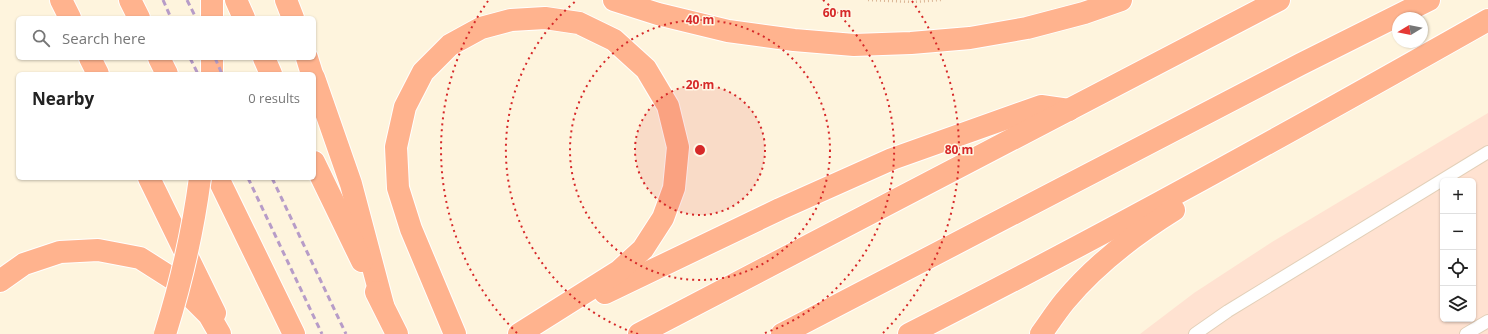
<!DOCTYPE html>
<meta charset="utf-8">
<style>
:root{--surface:#fff;--page:#f2f2f2;--text:#222;--muted:#767676;--line:#e0e0e0}
body{margin:0;font-family:"Open Sans",sans-serif;background:var(--page);color:var(--text)}
.controls{position:absolute;right:12px;bottom:12px;display:grid;overflow:hidden;border-radius:6px;box-shadow:0 1px 3px #0004}
.controls button{width:36px;height:36px;display:grid;place-items:center;padding:0;border:0;border-bottom:1px solid var(--line);background:var(--surface);color:var(--text);font:20px sans-serif}
.compass{position:absolute;left:1392px;top:12px;width:36px;height:36px;border-radius:50%;background:var(--surface);box-shadow:0 1px 3px #0004;rotate:260deg}
.list{margin:0;padding:0;list-style:none}
h2{display:flex;justify-content:space-between;align-items:center;height:52px;margin:0;padding:0 16px;font-size:17px}
h2 small{font-size:13px;font-weight:400;color:var(--muted)}
.icon{flex:none;width:22px;height:22px;fill:none;stroke:currentColor;stroke-width:2;stroke-linecap:round;stroke-linejoin:round}
.map{position:relative;flex:none;width:1488px;height:334px;overflow:hidden}
.search{position:absolute;background:var(--surface);box-shadow:0 1px 3px #0004;left:16px;top:16px;width:300px;height:44px;display:flex;align-items:center;gap:10px;box-sizing:border-box;padding:0 14px;border-radius:6px;color:var(--muted);font-size:15px}
.panel{position:absolute;background:var(--surface);box-shadow:0 1px 3px #0004;left:16px;top:72px;width:300px;height:108px;border-radius:6px}
.map>svg:first-child{display:block}
.commercial{fill:#ffe2d1;fill-rule:evenodd}
.lines{fill:none;stroke-linecap:round;stroke-linejoin:round}
.lane-casing{stroke:#e3d0b9;stroke-width:14}
.highway-casing{stroke:#fff;stroke-width:24}
.path{stroke:#dbb696;stroke-width:2.5;stroke-dasharray:1 3;stroke-linecap:butt}
.lane{stroke:#fff;stroke-width:12}
.highway{stroke:#ffb38e;stroke-width:22}
.rail{stroke:#b79cc8;stroke-width:3;stroke-dasharray:6 4;stroke-linecap:butt}
.highway-bridge-casing{stroke:#fff;stroke-width:24;stroke-linecap:butt}
.highway-bridge{stroke:#ffb38e;stroke-width:22}
.ring{fill:none;stroke:#d62828;stroke-width:2;stroke-dasharray:2 4}
.centre{fill:#d62828;stroke:#fff7e6;stroke-width:2}
.ring-label{font-size:12px;text-anchor:middle;font-weight:bold;fill:#d62828;stroke:#fff7e6;stroke-width:3;stroke-linejoin:round;paint-order:stroke}
</style>
<div class="map">
<svg width="1488" height="334" viewBox="0 0 1488 334">
<rect width="100%" height="100%" fill="#fef4dd"/>
<!-- commercial -->
<path class="commercial" d="M1488,113V334H1140L1194,293L1272,242ZM1443,181H1473V319H1443Z"/>
<g class="lines">
<!-- lane casing -->
<g class="lane-casing">
<g id="lane">
<polyline points="1195,334 1228,311 1488,152"/>
<polyline points="1466,334 1488,321"/>
</g>
</g>
<!-- highway casing -->
<g class="highway-casing">
<g id="highway">
<polyline points="61,0 70,18"/>
<polyline points="130,0 139,18"/>
<polyline points="212,0 212,18"/>
<polyline points="236,0 244,18"/>
<polyline points="286,0 293,18"/>
<polyline points="614,0 658,14 728,31 794,40 854,45 911,43 970,38 1027,28 1084,13 1121,0"/>
<polyline points="90,58 98,74"/>
<polyline points="159,58 167,74"/>
<polyline points="264,58 271,74"/>
<polyline points="307,58 312,74"/>
<polyline points="212,74 212,58"/>
<polyline points="314,78 351,184 383,305"/>
<polyline points="314,162 362,261"/>
<polyline points="149,178 215,313"/>
<polyline points="218,178 294,334"/>
<polyline points="0,281 24,264 60,252 98,250 140,258 173,279 209,315 220,334"/>
<polyline points="376,292 397,334"/>
<polyline points="605,293 780,209 892,159 1041,106 1069,110"/>
<polyline points="455,334 411,229 398,188 396,147 405,107 423,72 450,45 481,28 511,20 545,18 579,23 614,40 646,69 668,106 678,147 674,188 663,218 643,249 619,271 519,334"/>
<polyline points="639,334 1279,0"/>
<polyline points="782,334 1301,64 1429,0"/>
<path d="M909,334C1105,235 1297,128 1488,20"/>
<path d="M1041,334C1049,323 1056,312 1065,301C1095,265 1134,235 1174,210"/>
</g>
</g>
<!-- path -->
<polyline class="path" points="868,0 913,2 941,0"/>
<!-- lane -->
<use href="#lane" class="lane"/>
<!-- highway -->
<use href="#highway" class="highway"/>
<!-- rail -->
<g class="rail">
<polyline points="163,0 171,18"/>
<polyline points="187,0 196,18"/>
<polyline points="190,58 198,74"/>
<polyline points="215,58 222,74"/>
<polyline points="248,178 322,334"/>
<polyline points="272,178 346,334"/>
</g>
<!-- highway-bridge casing -->
<g class="highway-bridge-casing">
<path id="highway-bridge" d="M165,334C181,283 193,231 200,178"/>
</g>
<!-- highway-bridge -->
<use href="#highway-bridge" class="highway-bridge"/>
</g>
<!-- distance rings -->
<circle cx="700" cy="150" r="65" fill="#d62828" fill-opacity=".12"/>
<g class="ring">
<circle cx="700" cy="150" r="65"/>
<circle cx="700" cy="150" r="130"/>
<path d="M638 334A194 194 0 0 1 577 0M823 0A194 194 0 0 1 762 334"/>
<path d="M517 333A259 259 0 0 1 488 1M912 1A259 259 0 0 1 883 333"/>
</g>
<circle cx="700" cy="150" r="6" class="centre"/>
<g class="ring-label">
<text x="837" y="17">60 m</text>
<text x="700" y="24">40 m</text>
<text x="700" y="89">20 m</text>
<text x="959" y="154">80 m</text>
</g>
</svg>
<div class="controls">
<button>+</button>
<button>−</button>
<button><svg class="icon" aria-label="locate" viewBox="0 0 24 24"><circle cx="12" cy="12" r="6"/><path d="M12 2v4M12 18v4M2 12h4M18 12h4"/></svg></button>
<button><svg class="icon" aria-label="layers" viewBox="0 0 24 24"><path d="M12 4l9 5-9 5-9-5zM3 14l9 5 9-5"/></svg></button>
</div>
<svg class="compass" viewBox="-18 -18 36 36"><path d="M0-13l5 13h-10z" fill="#e53935"/><path d="M0 13l5-13h-10z" fill="#767676"/></svg>
<div class="search"><svg class="icon" aria-label="search" viewBox="0 0 24 24"><circle cx="10" cy="10" r="6"/><path d="M15 15l6 6"/></svg>Search here</div>
<section class="panel">
<h2>Nearby<small>0 results</small></h2>
<ul class="list">
</ul>
</section>
</div>
